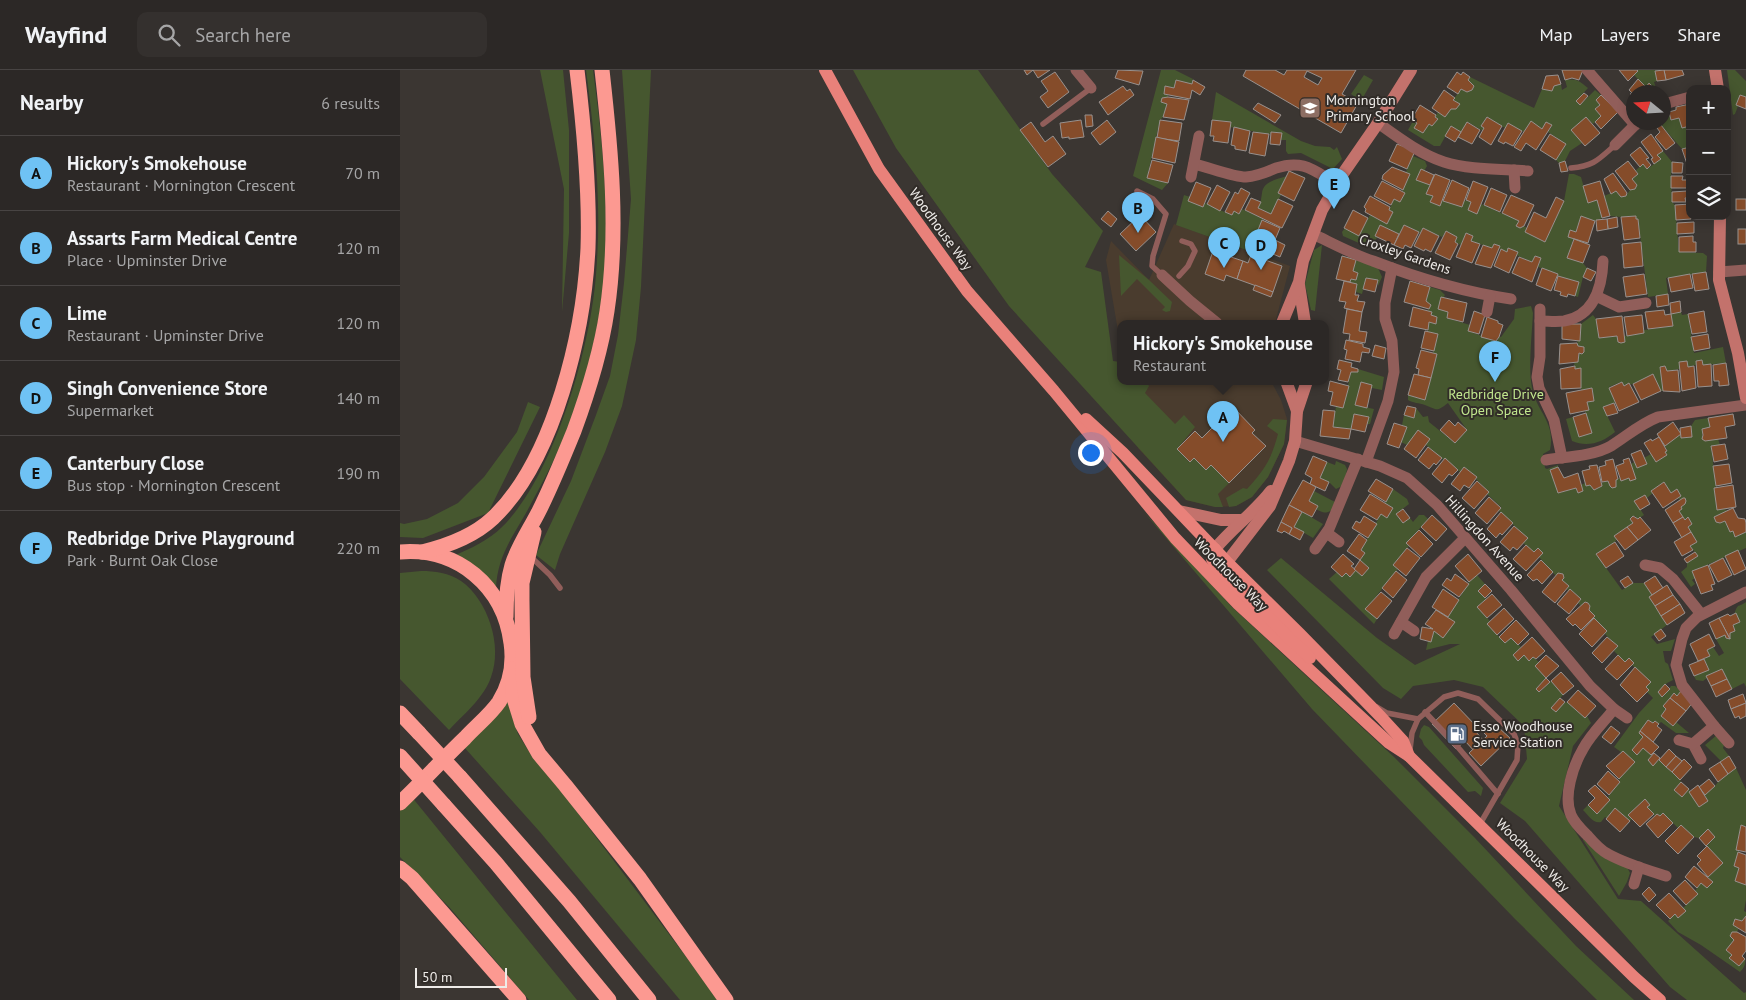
<!DOCTYPE html>
<meta charset="utf-8">
<style>
:root{--surface:#2c2826;--page:#34302e;--text:#f1f3f6;--muted:#a6a6a7;--line:#484443;--accent:#6fc2f4}
body{margin:0;font-family:"PT Sans",sans-serif;background:var(--page);color:var(--text)}
.controls{position:absolute;right:15px;top:15px;display:grid;overflow:hidden;border-radius:10px;box-shadow:0 2px 12px #0003}
.controls button{width:45px;height:45px;display:grid;place-items:center;padding:0;border:0;border-bottom:1px solid var(--line);background:var(--surface);color:var(--text);font:25px sans-serif}
.compass{position:absolute;left:1226px;top:15px;width:45px;height:45px;border-radius:50%;background:var(--surface);box-shadow:0 2px 12px #0003;rotate:288deg}
.scale{position:absolute;left:15px;bottom:12px;width:92px;box-sizing:border-box;padding-left:5px;border:2px solid #eeebe8;border-top:0;font-size:14px;line-height:18px;white-space:nowrap;color:#eeebe8;-webkit-text-stroke:4px #312c28;paint-order:stroke}
.you{position:absolute;left:690px;top:382px;width:18px;height:18px;margin:-12px;border:4px solid #fff;border-radius:50%;background:#1a73e8;box-shadow:0 0 0 8px #1a73e833}
.badge{display:grid;place-items:center;width:32px;height:32px;border-radius:50%;background:var(--accent);color:#111;font-size:16px;font-weight:700}
.pin{position:absolute;translate:-50% -41px;filter:drop-shadow(0 1px 2px #0008)}
.pin::after{content:'';position:absolute;top:26px;width:18px;height:15px;background:inherit;clip-path:polygon(0 0,100% 0,50% 100%)}
.popup{position:absolute;left:717px;top:250px;width:212px;height:65px;box-sizing:border-box;display:grid;place-content:center;border-radius:10px;background:var(--surface);filter:drop-shadow(0 1px 4px #0005);font-size:16px;white-space:nowrap;color:var(--muted)}
.popup b{font-size:19px;color:var(--text)}
.popup::after{content:'';position:absolute;left:50%;top:100%;margin-left:-10px;border:10px solid transparent;border-top-color:var(--surface)}
.list{margin:0;padding:0;list-style:none}
h2{display:flex;justify-content:space-between;align-items:center;height:65px;margin:0;padding:0 20px;font-size:21px}
h2 small{font-size:16px;font-weight:400;color:var(--muted)}
.list li{display:grid;grid-template-columns:32px 1fr auto;gap:15px;align-items:center;box-sizing:border-box;height:75px;padding:0 20px;border-top:1px solid var(--line)}
.list b{display:block;font-size:19px;white-space:nowrap}
.list p{margin:0;font-size:16px;white-space:nowrap;color:var(--muted)}
.list em{font-size:16px;font-style:normal;color:var(--muted)}
.icon{flex:none;width:28px;height:28px;fill:none;stroke:currentColor;stroke-width:2;stroke-linecap:round;stroke-linejoin:round}
.map{position:relative;flex:none;width:1346px;height:930px;overflow:hidden}
header{display:flex;align-items:center;gap:30px;box-sizing:border-box;height:70px;padding:0 25px;background:var(--surface);border-bottom:1px solid var(--line)}
header strong{font-size:24px}
nav{display:flex;gap:28px;margin-inline-start:auto;font-size:18px}
.search{width:350px;height:45px;background:var(--page);display:flex;align-items:center;gap:12px;box-sizing:border-box;padding:0 18px;border-radius:10px;color:var(--muted);font-size:19px}
main{display:flex}
aside{flex:1;background:var(--surface)}
.map>svg:first-child{display:block}
.commercial{fill:#4a3c2e}
.green{fill:#46572f}
.building{fill:#854c2a;stroke:#98918e;fill-rule:evenodd}
.lines{fill:none;stroke-linecap:round;stroke-linejoin:round}
.lane{stroke:#915e5a;stroke-width:5.5}
.street{stroke:#915e5a;stroke-width:11}
.secondary{stroke:#c3726c;stroke-width:12}
.primary{stroke:#e9817a;stroke-width:12}
.highway{stroke:#fc9991;stroke-width:15}
.highway-bridge{stroke:#fc9991;stroke-width:15}
.labels{text-anchor:middle;stroke-width:4;stroke-linejoin:round;paint-order:stroke}
.poi-label{font-size:14px;fill:#eeebe8;stroke:#312c28;text-anchor:start}
.street-label{font-size:14px;fill:#eeebe8;stroke:#312c28}
.park-label{font-size:14px;fill:#c0e68d;stroke:#312c28}
</style>
<header>
<strong>Wayfind</strong>
<div class="search"><svg class="icon" aria-label="search" viewBox="0 0 24 24"><circle cx="10" cy="10" r="6"/><path d="M15 15l6 6"/></svg>Search here</div>
<nav><a>Map</a><a>Layers</a><a>Share</a></nav>
</header>
<main>
<aside>
<h2>Nearby<small>6 results</small></h2>
<ul class="list">
<li><span class="badge">A</span><div><b>Hickory's Smokehouse</b><p>Restaurant · Mornington Crescent</p></div><em>70 m</em></li>
<li><span class="badge">B</span><div><b>Assarts Farm Medical Centre</b><p>Place · Upminster Drive</p></div><em>120 m</em></li>
<li><span class="badge">C</span><div><b>Lime</b><p>Restaurant · Upminster Drive</p></div><em>120 m</em></li>
<li><span class="badge">D</span><div><b>Singh Convenience Store</b><p>Supermarket</p></div><em>140 m</em></li>
<li><span class="badge">E</span><div><b>Canterbury Close</b><p>Bus stop · Mornington Crescent</p></div><em>190 m</em></li>
<li><span class="badge">F</span><div><b>Redbridge Drive Playground</b><p>Park · Burnt Oak Close</p></div><em>220 m</em></li>
</ul>
</aside>
<div class="map">
<svg width="1346" height="930" viewBox="0 0 1346 930">
<rect width="100%" height="100%" fill="#3b3632"/>
<!-- commercial -->
<g class="commercial">
<polygon points="774,154 890,196 875,253 720,253 720,273 706,190 711,171 749,210"/>
<polygon points="727,311 870,311 872,313 881,330 887,349 884,374 868,407 852,427 836,436 815,437 786,430 738,378"/>
</g>
<!-- green -->
<g class="green">
<polygon points="140,0 163,0 169,60 169,163 162,242 164,119"/>
<path d="M186,0H193C203,75 211,151 202,226C196,272 183,319 166,362C155,390 140,417 126,443C111,469 97,488 96,519L53,486C70,479 89,470 102,457C154,406 191,276 196,204C202,136 195,68 186,0Z"/>
<polygon points="222,0 251,0 241,217 236,270 222,336 205,382 160,484 155,500 136,485 171,411 196,345 210,306 218,265 224,213 231,129"/>
<polygon points="453,0 578,0 652,104 703,161 685,197 701,202 713,291 720,292 720,311 745,311 749,316 745,323 775,354 784,345 795,357 777,379 789,392 794,388 806,400 811,395 829,413 818,424 823,437 815,437 786,430 609,236 496,78"/>
<polygon points="761,0 775,0 793,9 792,14 776,10 774,18 765,16 764,24 768,25 768,27 762,28 761,32 767,34 763,47 760,50 747,108 768,113 762,120 733,106"/>
<polygon points="1237,0 1262,0 1255,1 1257,11 1254,12 1257,21 1255,22 1250,22 1254,18 1249,14 1246,17 1234,5"/>
<polygon points="1327,0 1335,0 1346,11 1346,27 1340,25 1336,35 1338,36 1335,44 1333,45"/>
<polygon points="964,5 973,10 961,31 951,24"/>
<path d="M1070,7L1134,38L1142,19L1152,21L1154,16L1161,14L1162,20L1167,17L1165,10C1176,8 1180,11 1188,18L1176,31L1180,35L1195,20L1201,25L1196,30L1200,35L1195,39L1201,46L1193,54L1186,47L1182,73L1170,81L1165,91L1159,93L1156,90L1166,74L1148,62L1152,56L1146,52L1142,59L1131,52L1124,62L1108,53L1105,58L1087,47L1081,56L1084,58L1083,61L1068,52L1061,62L1051,56L1040,76H1034L1008,60L1013,51L1017,53L1014,58L1023,63L1029,54L1032,56L1038,49L1035,47L1038,42L1045,47L1051,39H1056L1059,34L1053,30L1061,19L1067,22L1072,20L1074,16L1068,10Z"/>
<path d="M816,22L901,71L915,76L930,77L934,80L937,77L942,89L933,99L901,83L888,84L886,81V70H881L882,64C864,65 848,60 830,57L831,52L812,50Z"/>
<polygon points="1269,42 1271,50 1279,48 1290,56 1290,77 1282,79 1261,55 1260,53 1264,52 1264,45"/>
<polygon points="1263,81 1272,92 1271,106 1272,132 1275,135 1279,182 1303,183 1307,186 1306,202 1266,208 1268,224 1248,227 1238,149 1236,149 1235,146 1221,147 1210,146 1204,126 1216,121 1221,127 1226,126 1230,120 1235,119 1237,115 1232,109 1238,104 1236,100 1243,94 1247,99 1261,89 1257,85"/>
<path d="M1013,86L1025,91L1027,96L1024,101L1021,100L1016,109L1030,115L1026,124L1033,126L1031,132L1040,136L1042,130L1061,137L1064,130L1071,132L1068,140L1077,144L1081,134L1119,151L1117,156L1120,158L1124,156L1127,158L1125,162L1145,172L1164,131L1169,104H1174L1181,107L1188,132L1197,130L1202,148L1195,151L1181,146L1167,188L1183,193L1187,198L1183,207L1178,227L1175,226L1179,212L1158,206V204L1138,197L1141,188L1135,186L1132,192L1116,185L1118,182L1109,178L1107,182L1099,179L1100,176L1094,174L1092,178L1071,171L1073,166L1066,163L1061,175L1055,172L1057,167L1046,161L1042,167L1023,158L1020,163L1004,155L999,164L980,155L975,166L977,167C975,173 974,176 968,177L943,166L942,162L945,158L959,165L970,145L987,154L993,142L989,140L994,129L1000,132L1005,123L1002,121L1010,104L1006,102Z"/>
<path d="M887,106L878,123L881,125L871,144L858,138C861,133 861,129 862,123C863,111 878,109 887,106Z"/>
<polygon points="784,125 790,127 803,137 805,133 831,145 834,141 839,144 842,139 863,149 849,181 776,155"/>
<polygon points="922,175 915,241 911,240 905,214 914,180"/>
<polygon points="719,185 749,210 772,232 770,241 766,242 762,240 765,237 737,209 721,226"/>
<polygon points="949,186 978,198 982,207 978,216 978,210 966,208 962,224 956,222 957,214 950,212 951,209 958,203 953,201 948,188"/>
<path d="M1030,217L1040,220L1045,225L1043,228L1048,242L1047,248L1070,255L1068,261L1096,271L1099,267H1101L1114,249L1115,239L1131,236L1133,243C1132,264 1128,298 1132,318C1136,341 1156,352 1150,380L1143,384L1145,398L1147,399L1158,395V397L1150,400L1159,423L1176,418L1178,423L1182,421L1181,415L1185,413L1186,416L1190,415L1194,420L1201,416V413L1208,411L1210,416L1212,418L1216,416V410C1225,407 1226,396 1234,392L1237,398L1244,388L1251,384L1256,392L1267,385L1265,382L1267,380L1265,376L1281,364V368L1292,367L1291,356L1295,350L1308,348L1310,357L1302,359V369L1305,371L1318,369L1320,375L1311,376L1316,418H1314L1317,440L1325,439L1327,441L1316,452L1320,453L1325,451L1330,462L1333,461L1335,466L1346,462V478L1293,501L1295,508L1292,510L1295,514L1291,517L1281,502L1287,497V493L1298,486L1290,476L1288,457L1292,454L1288,448L1285,450L1279,441L1282,439L1281,437L1285,434V429L1280,430L1278,428L1281,425L1277,419L1271,423L1264,412L1252,421L1253,423L1247,428L1244,425L1235,431L1244,445L1238,449L1235,446L1231,447L1230,449L1233,453L1215,466L1217,469L1215,472L1196,484L1222,520L1233,513H1244L1252,525L1250,527L1267,555L1251,567L1257,574L1275,569L1271,581H1263L1265,592L1268,594L1273,610L1267,613L1258,622L1263,627L1271,616H1275L1281,621L1277,626L1273,624L1263,636L1266,639L1261,646L1272,656L1276,652L1289,663H1276L1261,652L1259,654L1255,651L1253,653L1248,650L1239,663L1243,667L1232,681L1237,684L1243,678L1252,685L1248,690L1253,695L1259,690L1280,710L1281,712L1274,720L1282,727L1289,719L1299,737L1308,731L1305,725L1315,716L1318,712L1336,698L1346,720V755L1345,756H1341L1336,779L1339,780L1334,796L1339,798L1335,811L1346,815V830L1344,841L1346,842V846L1342,851L1335,849L1334,855L1339,858L1337,862H1332L1330,866L1334,870L1327,880L1332,885L1330,888L1339,896L1345,889C1346,894 1344,898 1340,902L1301,875L1278,862L1268,851L1275,844L1278,848L1283,838L1298,824L1295,821L1301,813L1307,818L1313,812L1308,807L1323,793L1307,776L1315,767L1308,760L1299,768L1294,767L1281,755L1278,758L1263,743L1260,746L1257,744L1255,746L1247,737L1250,735L1245,729L1228,745L1232,749L1230,751L1215,738L1207,748L1205,747L1201,752C1193,754 1188,745 1183,740L1188,735L1197,743L1210,730L1208,727L1220,712L1219,709L1235,692L1214,677L1239,643L1253,628L1247,622L1249,620L1246,617L1251,612L1232,595L1229,588L1225,592L1214,581L1217,576L1205,564L1207,561L1194,548V546L1189,540L1190,536L1188,533L1185,532L1181,536L1178,533L1181,529L1170,519L1168,521L1167,519L1169,516L1162,510L1164,508L1163,504L1159,503L1156,506L1139,487L1143,483L1134,482L1123,473L1127,468L1098,440L1101,437L1087,424L1089,422L1076,409L1077,407L1064,397L1060,402L1046,389L1044,390L1026,375H1007L1001,372L1006,357L1002,355L1004,345L1014,348L1016,338L1023,347L1028,346L1029,352L1055,373L1067,360L1048,333C1036,342 1038,340 1025,335C1019,333 1013,333 1008,330V325L1025,330L1037,285L1033,283L1037,264L1028,262L1029,252L1035,253L1037,247L1031,245L1032,242L1028,241L1031,235L1026,231Z"/>
<path d="M1281,242L1282,245L1288,244L1294,283L1323,277L1326,293L1303,295L1302,290L1296,291V295L1288,297L1279,292L1280,299L1267,301L1265,296L1260,297L1263,321H1261L1253,304L1233,314L1224,315L1221,312L1209,317L1215,333L1203,337L1215,362C1203,372 1188,378 1172,371L1166,349L1173,347L1192,363L1185,341L1189,339L1187,332L1194,330L1192,318L1181,320V299H1175L1174,292H1178L1179,283L1182,284L1184,281V277L1178,276L1177,270H1180L1181,254L1193,245L1196,249L1199,268L1217,266L1218,272L1221,273L1224,271V266L1244,263V260L1273,256L1271,244Z"/>
<polygon points="958,299 984,307 982,320 972,318 972,315 961,313 955,335 974,339 970,354 967,354 968,347 954,344 951,359 933,357 936,336 943,338 951,302 957,302"/>
<polygon points="128,332 140,337 88,443 23,468 0,467 0,453 4,454 27,449 58,433 84,407 117,362"/>
<path d="M873,349L887,350L884,374L868,407L852,427L836,436L829,437L826,428L843,418L847,419C865,399 871,390 878,364L867,356Z"/>
<polygon points="936,391 945,395 947,399 944,415 936,419 929,412 920,408 927,392 935,395"/>
<polygon points="993,419 1007,429 1009,434 996,444 1003,453 1010,448 1013,452 1019,445 1024,445 1028,449 1007,473 1009,476 993,495 998,499 966,539 977,549 974,554 929,509 937,502 942,507 946,503 956,500 962,506 969,498 960,490 965,483 961,480 981,444 987,447 993,438 985,433"/>
<path d="M914,421L935,432L932,440C925,444 923,443 916,439L918,436L909,431Z"/>
<polygon points="743,441 832,537 994,687 1075,768 1176,876 1234,930 1197,930 1115,849 912,639"/>
<polygon points="902,442 923,454 913,468 894,457"/>
<polygon points="881,488 977,568 1015,595 1060,574 1050,574 1026,580 1028,571 1031,572 1034,561 1054,552 1048,547 1069,512 1077,505 1085,514 1079,521 1086,529 1077,537 1090,551 1087,554 1105,573 1111,568 1121,577 1113,585 1119,590 1124,585 1133,587 1139,592 1135,596 1146,608 1136,619 1140,622 1151,611 1163,625 1151,638 1167,632 1185,648 1187,646 1191,653 1173,676 1159,736 1218,829 1241,831 1344,923 1346,922 1346,930 1287,930 1270,917 1125,751 1100,733 1127,689 1124,656 1083,617 1054,610 1013,616 1001,629 983,618 867,500"/>
<path d="M21,501C35,501 49,503 61,511C88,530 103,576 91,607C84,628 63,645 49,660L0,609V503Z"/>
<path d="M1346,532V617L1344,613L1332,619L1322,599L1307,606V608L1303,611L1296,610L1294,606L1309,599L1304,589L1309,586L1307,580L1313,577L1319,586L1324,583L1316,569L1325,565L1326,568H1330V563L1335,561C1333,555 1333,541 1338,536C1339,536 1345,533 1346,532Z"/>
<polygon points="108,626 112,647 118,664 133,688 159,718 299,904 317,930 280,930 140,762 64,677"/>
<polygon points="1024,655 1029,657 1083,718 1081,726 1075,721 1068,722 1024,675 1022,670 1019,667 1021,659"/>
<polygon points="1317,665 1324,675 1323,678 1329,686 1321,691 1305,675"/>
<polygon points="11,726 177,930 129,930 50,838 0,787 0,736"/>
<polygon points="1184,767 1226,795 1230,803 1227,812 1219,826 1183,770"/>
</g>
<!-- building -->
<g class="building">
<polygon points="624,0 650,0 638,8 633,0 627,5"/>
<polygon points="718,0 743,1 739,15 715,8"/>
<path d="M846,0H875L884,5L887,0H956L942,24L958,33L941,63L843,6ZM907,1L922,8L918,15L904,7Z"/>
<polygon points="1162,0 1183,0 1179,10 1172,8 1165,10"/>
<polygon points="1219,0 1237,0 1238,1 1228,11"/>
<polygon points="1264,0 1282,0 1284,5 1266,10"/>
<polygon points="1264,0 1266,10 1257,11 1255,1"/>
<polygon points="655,2 669,22 648,38 640,27 648,21 641,11"/>
<polygon points="1057,2 1061,5 1063,2 1070,7 1068,10 1074,16 1072,20 1067,22 1061,19 1058,24 1047,17"/>
<polygon points="1158,5 1161,14 1154,16 1152,21 1142,19 1146,6"/>
<polygon points="1238,9 1246,17 1249,13 1254,18 1250,22 1234,22 1234,28 1230,24 1232,23 1229,20"/>
<polygon points="776,10 792,14 793,10 805,17 800,25 792,20 790,29 764,24 765,16 774,18"/>
<polygon points="723,16 727,21 730,19 734,25 708,45 699,32"/>
<polygon points="1044,20 1055,28 1053,30 1060,34 1056,39 1051,39 1045,47 1032,38"/>
<polygon points="1184,23 1188,26 1180,35 1176,31"/>
<polygon points="1201,25 1218,42 1201,59 1195,52 1201,46 1195,39 1200,35 1196,30"/>
<polygon points="1340,25 1346,27 1346,39 1336,35"/>
<polygon points="768,27 789,30 784,50 763,47 767,34 761,32 762,28"/>
<polygon points="858,33 881,45 875,53 853,39"/>
<polygon points="1290,34 1290,56 1282,58 1279,48 1271,50 1269,42 1276,40 1276,37"/>
<polygon points="1020,35 1036,45 1035,47 1038,49 1032,56 1029,54 1023,63 1014,58 1017,53 1011,50"/>
<polygon points="685,45 692,45 693,56 686,57"/>
<polygon points="1087,47 1102,56 1091,75 1079,67 1084,58 1081,56"/>
<polygon points="1186,47 1200,63 1185,76 1171,60"/>
<polygon points="681,50 684,67 669,69 669,67 662,68 660,53"/>
<polygon points="707,50 716,62 700,75 691,63"/>
<polygon points="760,50 782,53 779,71 757,68"/>
<polygon points="812,50 831,52 828,73 813,71 814,66 810,66"/>
<polygon points="1131,51 1142,59 1146,52 1152,55 1136,80 1126,73 1121,81 1114,77"/>
<polygon points="631,52 645,72 653,66 666,84 648,97 620,60"/>
<polygon points="1067,52 1080,60 1072,74 1058,67"/>
<polygon points="1108,53 1122,61 1113,76 1105,72 1104,74 1098,71"/>
<polygon points="1261,55 1275,73 1266,80 1255,67 1260,62 1257,58"/>
<polygon points="1051,56 1061,62 1055,72 1045,66"/>
<polygon points="834,57 850,61 846,81 835,79 835,76 831,75"/>
<polygon points="853,62 869,64 865,86 849,83"/>
<polygon points="871,62 882,63 880,75 870,74"/>
<polygon points="1150,64 1166,74 1156,90 1140,80"/>
<polygon points="1251,64 1263,81 1257,85 1261,89 1254,94 1251,89 1253,88 1241,72"/>
<polygon points="756,67 779,72 775,93 752,88"/>
<polygon points="997,74 1015,81 1007,99 989,91"/>
<polygon points="1240,77 1249,88 1246,89 1251,95 1247,99 1243,94 1240,97 1230,85"/>
<polygon points="1290,77 1290,93 1287,94 1282,79"/>
<polygon points="752,90 773,95 768,113 747,108"/>
<polygon points="1165,91 1168,101 1161,102 1159,93"/>
<polygon points="1228,91 1238,104 1232,109 1237,115 1235,119 1230,120 1215,101"/>
<polygon points="1272,92 1283,93 1282,103 1272,103"/>
<polygon points="992,97 1010,104 1003,120 982,109 983,105"/>
<polygon points="1021,99 1034,105 1030,115 1016,110"/>
<polygon points="889,101 905,108 894,131 878,123"/>
<polygon points="1213,103 1227,123 1226,126 1221,127 1216,121 1211,124 1204,109"/>
<polygon points="1035,104 1050,110 1040,136 1030,132 1033,126 1026,124"/>
<polygon points="1271,106 1283,106 1282,110 1287,110 1287,118 1271,118"/>
<polygon points="1052,110 1069,118 1062,137 1043,131"/>
<polygon points="982,111 1005,123 1000,132 994,129 991,135 974,126"/>
<polygon points="1073,111 1088,117 1077,144 1068,140 1071,132 1066,130"/>
<polygon points="1200,111 1210,146 1202,148 1197,130 1188,133 1183,116"/>
<polygon points="796,112 811,118 803,137 788,131"/>
<polygon points="817,115 830,122 820,141 807,134"/>
<polygon points="841,118 850,123 839,144 834,141 832,145 825,142 835,122 838,124"/>
<polygon points="1091,118 1107,125 1100,142 1084,135"/>
<polygon points="1287,121 1288,128 1285,128 1286,132 1272,132 1272,122"/>
<polygon points="1111,125 1134,135 1124,156 1120,158 1116,156 1119,151 1102,143"/>
<polygon points="970,126 990,137 989,140 993,142 987,154 965,142 966,139 964,137"/>
<polygon points="1156,127 1164,131 1145,172 1125,162 1134,142 1146,148"/>
<polygon points="851,128 861,132 858,138 871,144 878,129 893,136 882,158 845,140"/>
<rect x="1336" y="129" width="10" height="11"/>
<polygon points="1290,134 1291,149 1276,150 1275,135"/>
<polygon points="953,140 968,148 959,166 944,158"/>
<polygon points="708,141 717,149 711,157 701,149"/>
<polygon points="740,145 756,162 736,181 720,164"/>
<polygon points="1181,146 1195,151 1188,173 1168,167 1170,160 1176,162"/>
<polygon points="1236,146 1236,149 1238,149 1240,168 1224,170 1221,147"/>
<polygon points="1217,147 1218,157 1208,159 1207,149"/>
<polygon points="1207,149 1208,159 1197,161 1196,150"/>
<polygon points="862,150 880,158 875,170 885,175 880,187 852,175"/>
<polygon points="1294,152 1294,163 1277,164 1277,153"/>
<polygon points="980,155 999,164 994,175 975,166"/>
<polygon points="1004,155 1019,162 1011,178 1005,175 1003,179 994,175"/>
<polygon points="1023,158 1039,166 1031,182 1025,179 1024,181 1014,176"/>
<rect x="1338" y="159" width="8" height="15"/>
<polygon points="1046,161 1057,167 1055,172 1058,174 1050,190 1035,183"/>
<polygon points="1066,163 1073,166 1071,171 1080,174 1072,193 1056,187"/>
<polygon points="1293,166 1293,172 1296,172 1296,182 1279,182 1279,167"/>
<polygon points="1174,169 1190,175 1183,193 1167,188"/>
<polygon points="1241,172 1243,196 1224,198 1222,174"/>
<polygon points="1094,174 1100,176 1091,198 1075,194 1083,175 1092,178"/>
<polygon points="1108,178 1118,182 1109,203 1094,196 1101,179 1107,182"/>
<polygon points="813,181 843,191 837,209 826,205 824,211 805,204"/>
<polygon points="851,185 882,196 873,222 837,209 843,191 848,193"/>
<polygon points="942,186 956,190 953,201 958,203 956,210 951,209 950,212 936,209"/>
<polygon points="1135,186 1141,188 1132,212 1112,203 1119,187 1132,192"/>
<polygon points="1142,198 1158,204 1151,221 1136,215"/>
<polygon points="1187,198 1196,202 1191,211 1183,207"/>
<polygon points="1306,202 1309,219 1295,221 1292,204"/>
<polygon points="1244,204 1247,224 1226,227 1223,207"/>
<polygon points="1290,204 1293,218 1271,222 1268,208"/>
<polygon points="1158,206 1179,212 1175,226 1168,224 1167,227 1160,225 1161,222 1154,220"/>
<polygon points="966,208 978,210 975,222 963,219"/>
<polygon points="944,211 957,214 955,225 959,225 957,231 965,232 962,242 944,238 946,232 939,231"/>
<polygon points="1010,211 1030,217 1026,231 1031,235 1029,239 1004,232"/>
<polygon points="855,215 873,222 871,227 853,220"/>
<polygon points="1268,224 1269,235 1257,237 1256,226"/>
<polygon points="1041,227 1067,233 1063,252 1047,248 1048,242 1038,239"/>
<polygon points="1280,231 1281,242 1271,244 1270,233"/>
<polygon points="1013,237 1032,242 1031,245 1037,247 1036,254 1029,252 1028,260 1009,256"/>
<polygon points="947,239 962,242 959,261 967,262 965,273 949,270 950,264 943,263"/>
<polygon points="1264,240 1265,245 1271,244 1273,256 1248,259 1245,242"/>
<polygon points="1074,241 1085,245 1079,264 1068,261"/>
<polygon points="1304,241 1307,262 1292,264 1288,244"/>
<polygon points="1242,245 1244,263 1227,266 1224,247"/>
<polygon points="1222,246 1225,272 1221,273 1218,272 1217,266 1199,268 1196,249"/>
<polygon points="1087,247 1098,251 1098,253 1103,255 1099,267 1096,271 1081,267"/>
<polygon points="1162,254 1181,254 1180,271 1162,269"/>
<polygon points="1025,261 1038,264 1034,281 1021,278"/>
<polygon points="1308,264 1310,278 1294,281 1291,267"/>
<polygon points="946,270 963,274 963,277 970,279 969,283 962,282 960,292 945,289 947,280 944,279"/>
<polygon points="1177,273 1178,276 1184,277 1184,282 1182,284 1179,283 1178,292 1159,294 1160,274"/>
<polygon points="975,275 986,278 984,289 972,286"/>
<polygon points="1021,280 1037,284 1031,308 1018,305 1019,299 1016,298"/>
<polygon points="939,290 952,293 951,297 958,299 958,302 951,302 948,312 938,310 941,300 937,299"/>
<polygon points="1302,290 1303,295 1311,294 1312,316 1298,317 1296,291"/>
<polygon points="1287,291 1288,297 1294,296 1296,318 1282,321 1279,292"/>
<polygon points="1326,293 1329,315 1319,316 1319,311 1314,311 1313,295"/>
<polygon points="1175,296 1175,299 1181,298 1181,318 1161,319 1160,299"/>
<polygon points="1265,296 1267,301 1278,300 1280,322 1263,321 1260,297"/>
<polygon points="1014,304 1031,308 1025,330 1008,325"/>
<polygon points="1253,304 1261,321 1241,330 1233,314"/>
<polygon points="930,311 949,316 943,338 930,335 933,322 928,321"/>
<polygon points="961,312 972,315 967,338 955,335"/>
<polygon points="1222,312 1224,316 1229,313 1239,332 1219,341 1209,318"/>
<polygon points="1192,318 1194,331 1187,332 1189,340 1170,344 1166,323"/>
<polygon points="1214,333 1218,343 1207,346 1203,337"/>
<polygon points="1007,336 1016,338 1014,348 1004,345"/>
<polygon points="833,337 855,360 852,363 866,376 829,413 811,395 806,400 794,388 790,392 777,379 795,361 802,368"/>
<polygon points="923,340 935,341 933,357 951,359 949,369 920,366"/>
<polygon points="1186,343 1192,363 1179,367 1173,347"/>
<polygon points="954,344 969,347 965,362 951,359"/>
<polygon points="1333,344 1335,355 1325,357 1327,368 1305,371 1302,369 1303,365 1302,359 1310,357 1308,348"/>
<polygon points="1049,350 1055,356 1058,352 1067,360 1055,373 1040,360"/>
<polygon points="1273,352 1281,364 1265,376 1257,364"/>
<polygon points="994,353 1007,357 999,378 987,374"/>
<polygon points="1291,356 1292,367 1281,368 1280,358"/>
<polygon points="1018,360 1030,369 1016,388 1004,379"/>
<polygon points="1259,367 1267,381 1265,382 1267,385 1256,392 1244,373 1251,369 1252,371"/>
<polygon points="1325,374 1328,389 1314,392 1311,376"/>
<polygon points="1028,377 1042,388 1036,395 1034,393 1029,399 1018,390"/>
<polygon points="1241,380 1247,394 1237,398 1231,384"/>
<polygon points="913,386 927,392 920,408 929,412 925,421 910,414 912,408 905,404"/>
<polygon points="1045,388 1058,400 1052,406 1049,404 1042,413 1032,404"/>
<polygon points="1229,388 1236,409 1230,411 1229,408 1221,411 1216,396 1224,393 1223,390"/>
<polygon points="1213,389 1218,409 1216,410 1216,417 1212,418 1210,416 1208,411 1202,412 1199,397 1206,395 1205,391"/>
<polygon points="1329,394 1332,413 1316,416 1313,396"/>
<polygon points="1197,395 1202,416 1194,420 1190,415 1186,416 1182,401 1190,399 1189,396"/>
<polygon points="1064,397 1077,407 1069,418 1064,415 1060,421 1051,414"/>
<polygon points="1158,397 1164,408 1178,403 1183,421 1178,423 1176,418 1158,423 1150,400"/>
<polygon points="976,409 993,419 986,432 968,421"/>
<polygon points="903,410 916,417 909,431 918,436 912,447 889,435"/>
<polygon points="1077,411 1089,422 1074,439 1062,428"/>
<polygon points="1264,412 1271,423 1277,419 1281,426 1263,438 1251,421"/>
<polygon points="1333,415 1336,437 1317,440 1314,418"/>
<polygon points="970,424 993,438 987,448 981,444 977,450 960,440"/>
<polygon points="1245,425 1250,434 1240,440 1234,431"/>
<polygon points="1089,427 1101,438 1087,454 1075,443"/>
<polygon points="1283,428 1285,428 1286,431 1285,434 1281,437 1282,439 1279,441 1283,447 1273,453 1265,440"/>
<polygon points="889,435 902,442 894,457 904,462 900,470 889,464 892,458 881,452"/>
<polygon points="1333,438 1338,448 1345,449 1346,453 1346,462 1335,467 1333,461 1330,462 1325,451 1320,453 1316,452 1314,447"/>
<polygon points="1003,439 1010,448 1003,453 996,444"/>
<polygon points="1101,442 1113,453 1102,465 1100,463 1096,468 1087,459"/>
<polygon points="1032,445 1047,459 1036,471 1021,457"/>
<polygon points="964,446 977,454 968,468 952,458 956,451 960,453"/>
<polygon points="1233,446 1238,449 1240,447 1251,460 1238,470 1227,457 1233,453 1230,449"/>
<polygon points="1283,447 1285,450 1288,447 1292,454 1288,457 1291,462 1282,468 1273,453"/>
<polygon points="881,452 892,458 889,464 884,461 882,463 877,461"/>
<polygon points="1114,456 1128,468 1117,480 1113,477 1110,481 1100,472"/>
<polygon points="1227,457 1238,470 1225,480 1214,466"/>
<polygon points="1019,460 1033,474 1021,487 1006,473"/>
<polygon points="1291,462 1297,472 1290,476 1293,480 1282,486 1274,472"/>
<polygon points="959,464 967,470 961,480 965,483 960,490 947,481"/>
<polygon points="1215,472 1224,486 1206,498 1196,484"/>
<polygon points="1126,475 1134,482 1138,478 1143,483 1126,501 1113,489"/>
<polygon points="1007,478 1020,488 1006,506 993,495"/>
<polygon points="1338,480 1346,499 1334,505 1325,486"/>
<polygon points="1295,482 1298,486 1287,493 1284,489"/>
<polygon points="943,484 954,494 951,496 956,500 950,507 946,503 942,507 931,497"/>
<polygon points="1068,484 1082,501 1069,512 1055,496"/>
<polygon points="1323,488 1332,505 1318,512 1309,495"/>
<polygon points="960,490 969,498 962,506 954,499"/>
<polygon points="1141,490 1153,502 1142,514 1137,509 1133,511 1127,505"/>
<polygon points="1308,495 1315,514 1311,515 1313,520 1301,524 1292,501"/>
<polygon points="996,501 1007,510 993,528 982,518"/>
<polygon points="1158,503 1163,504 1164,508 1162,510 1169,516 1155,533 1142,522"/>
<polygon points="1055,504 1069,514 1059,527 1042,515 1047,508 1051,511"/>
<polygon points="1228,506 1233,513 1225,518 1220,511"/>
<polygon points="1255,506 1263,518 1252,525 1244,513"/>
<polygon points="1085,514 1092,521 1085,528 1078,521"/>
<polygon points="1267,515 1273,525 1255,536 1249,527"/>
<polygon points="1043,519 1059,530 1048,547 1032,537"/>
<polygon points="1170,519 1181,529 1169,544 1157,534"/>
<polygon points="981,522 992,531 977,549 965,539"/>
<polygon points="1092,524 1102,535 1087,548 1077,537"/>
<polygon points="1273,525 1280,534 1261,546 1255,536"/>
<polygon points="1185,532 1188,533 1190,536 1189,540 1195,546 1181,560 1175,554 1173,556 1166,549"/>
<polygon points="1280,534 1285,543 1267,555 1261,546"/>
<polygon points="1104,538 1114,549 1097,565 1087,554"/>
<polygon points="1036,540 1055,552 1043,568 1034,561 1031,572 1020,569 1022,557 1033,559 1025,554"/>
<polygon points="1336,543 1340,552 1333,555 1335,561 1330,563 1330,569 1319,548 1328,544 1330,546"/>
<polygon points="1194,548 1207,561 1192,577 1179,564"/>
<polygon points="1319,548 1330,569 1326,568 1325,565 1316,569 1309,553"/>
<polygon points="1116,550 1129,564 1118,575 1111,568 1105,573 1099,567"/>
<polygon points="1261,559 1266,566 1259,571 1254,564"/>
<polygon points="1309,564 1315,576 1307,580 1310,586 1298,591 1290,574"/>
<polygon points="1132,567 1145,581 1136,589 1133,587 1129,591 1124,585 1118,591 1113,585"/>
<polygon points="1207,567 1218,576 1202,593 1192,583"/>
<polygon points="1146,585 1159,596 1146,608 1135,596"/>
<polygon points="1218,585 1225,592 1229,588 1234,593 1217,610 1205,599"/>
<polygon points="1304,589 1309,600 1294,606 1289,595"/>
<polygon points="1235,597 1251,612 1246,617 1249,620 1237,632 1220,615"/>
<polygon points="1322,599 1327,609 1311,616 1306,606"/>
<polygon points="1161,602 1174,616 1163,625 1151,611"/>
<polygon points="1146,608 1150,612 1139,622 1136,619"/>
<polygon points="1327,609 1332,619 1316,627 1311,616"/>
<polygon points="1265,614 1270,619 1262,627 1258,622"/>
<polygon points="1178,620 1196,636 1185,648 1167,632"/>
<polygon points="1281,621 1293,632 1286,641 1270,628 1274,623 1277,626"/>
<polygon points="1343,624 1346,633 1331,639 1328,630"/>
<polygon points="1160,628 1165,632 1156,642 1151,638"/>
<polygon points="1270,628 1286,641 1273,656 1261,646 1266,639 1263,636"/>
<polygon points="1054,633 1078,658 1075,661 1086,673 1076,683 1065,671 1056,679 1032,654"/>
<polygon points="1346,633 1346,646 1340,649 1339,646 1335,648 1331,639"/>
<polygon points="1248,650 1253,653 1255,651 1259,654 1257,656 1262,660 1253,672 1240,661"/>
<polygon points="1091,654 1096,659 1098,657 1110,668 1081,696 1069,683 1087,666 1083,662"/>
<polygon points="1211,656 1220,663 1211,674 1202,667"/>
<polygon points="1240,661 1259,677 1251,685 1243,678 1237,685 1232,680 1243,667 1239,663"/>
<polygon points="1269,679 1276,686 1266,697 1259,690"/>
<polygon points="1223,681 1235,692 1219,709 1206,696"/>
<polygon points="1254,683 1260,688 1253,696 1248,690"/>
<polygon points="1276,686 1282,691 1272,702 1266,697"/>
<polygon points="1329,686 1336,698 1328,704 1320,692"/>
<polygon points="1284,689 1292,697 1280,710 1272,702"/>
<polygon points="1320,692 1328,704 1318,712 1309,699"/>
<polygon points="1208,701 1220,712 1209,725 1197,714"/>
<polygon points="1309,709 1315,716 1305,725 1299,717"/>
<polygon points="1281,712 1289,719 1282,727 1274,720"/>
<polygon points="1195,715 1210,730 1197,744 1188,735 1195,728 1188,721"/>
<polygon points="1298,715 1308,731 1299,737 1289,722"/>
<polygon points="1245,729 1250,735 1247,737 1254,744 1240,757 1228,745"/>
<polygon points="1215,738 1230,751 1220,762 1206,749"/>
<polygon points="1263,743 1273,753 1258,768 1246,754 1257,744 1260,746"/>
<polygon points="1281,755 1294,767 1278,784 1265,771"/>
<polygon points="1341,755 1346,757 1346,782 1336,780"/>
<polygon points="1308,759 1315,767 1306,776 1299,768"/>
<polygon points="1307,776 1323,793 1308,807 1297,794 1301,790 1297,786"/>
<polygon points="1338,782 1346,785 1346,815 1335,811 1339,798 1334,796"/>
<polygon points="1294,796 1313,812 1307,818 1301,813 1297,818 1285,807"/>
<polygon points="1285,810 1298,824 1286,835 1273,821"/>
<polygon points="1249,817 1256,825 1249,832 1242,824"/>
<polygon points="1269,823 1286,841 1278,848 1275,844 1270,849 1256,835"/>
<polygon points="1346,846 1346,863 1333,855 1335,849 1342,851"/>
<polygon points="1332,862 1337,862 1346,867 1346,881 1342,886 1345,889 1339,896 1329,888 1332,885 1326,880 1334,870 1330,866"/>
</g>
<g class="lines">
<!-- lane -->
<g class="lane">
<polyline points="643,54 691,18"/>
<path d="M1171,98C1194,96 1198,90 1215,75"/>
<polyline points="737,121 753,129 766,144 753,186 752,196 762,205"/>
<polyline points="779,206 788,196 795,181 791,174 782,171"/>
<polyline points="131,487 150,505 160,518"/>
<polyline points="977,637 987,643 1018,649"/>
<polyline points="1025,642 1056,675 1098,724"/>
<polyline points="1010,680 1012,663 1018,649 1044,627 1058,623 1078,629 1114,664 1118,674 1117,690 1080,754"/>
</g>
<!-- street -->
<g class="street">
<polyline points="676,0 691,18"/>
<polyline points="1187,0 1235,55"/>
<polyline points="1264,34 1290,27"/>
<path d="M978,53C999,68 1020,84 1044,92C1069,100 1102,99 1128,101"/>
<polyline points="1215,75 1238,52"/>
<path d="M794,94C808,97 833,107 846,107C857,106 867,102 876,98C904,89 914,101 937,114"/>
<polyline points="1114,100 1115,118"/>
<polyline points="791,107 799,66"/>
<path d="M913,164C932,173 952,184 973,191C1017,208 1064,222 1111,229"/>
<polyline points="1319,202 1346,200"/>
<polyline points="762,205 790,231 817,253"/>
<polyline points="1196,226 1219,237 1246,233"/>
<polyline points="1140,239 1140,287 1137,307 1139,318 1154,350 1162,388"/>
<polyline points="1087,242 1090,226"/>
<path d="M1140,251C1148,251 1156,252 1164,251C1194,246 1202,217 1203,191"/>
<polyline points="895,371 980,396 1007,408 1037,435 1111,520 1190,616 1214,639 1227,648"/>
<path d="M1146,390C1165,387 1194,386 1211,376C1227,366 1240,354 1258,347L1346,335"/>
<polyline points="966,392 988,331 994,302 992,271 985,249 985,233 992,198"/>
<polyline points="927,463 939,472"/>
<polyline points="915,479 929,459 958,389"/>
<polyline points="1245,495 1260,498 1273,509 1301,544"/>
<polyline points="1001,552 1014,561"/>
<polyline points="994,564 1026,507 1065,468"/>
<path d="M1214,639C1204,652 1191,664 1183,679C1173,696 1163,726 1171,745C1175,754 1182,760 1188,766C1194,773 1200,780 1208,784C1226,794 1247,800 1266,806"/>
<polyline points="1279,670 1293,674 1301,689"/>
<polyline points="1329,673 1314,656 1282,615 1276,595 1282,569 1286,558 1297,547 1346,522"/>
<polyline points="1293,674 1314,656"/>
<polyline points="1234,814 1239,797"/>
</g>
<!-- secondary -->
<g class="secondary">
<polyline points="1315,0 1318,19"/>
<polyline points="1320,146 1319,210 1338,283 1346,328"/>
<polyline points="899,215 905,253"/>
<polyline points="882,253 899,212 903,191 922,140 942,105 978,53 1011,0"/>
<polyline points="886,311 897,341"/>
<polyline points="779,441 821,450 843,450"/>
<path d="M815,479C832,458 855,442 871,421"/>
<polyline points="827,492 870,436 889,391 895,371 897,341 907,311"/>
</g>
<!-- primary -->
<g class="primary">
<polyline points="425,0 479,99 567,221 654,321 775,468 838,534 989,673 1009,686 1234,907 1260,930"/>
<polyline points="686,349 723,383 827,492 900,564 981,647 1003,671 1009,686"/>
<polyline points="815,479 812,489 816,497 910,588"/>
</g>
<!-- highway -->
<g class="highway">
<path d="M0,482C58,477 104,517 111,573C114,593 110,614 99,632C90,645 76,656 65,668C43,689 22,712 0,733"/>
<path d="M22,482C47,476 74,466 93,448C155,389 184,261 188,178C190,119 184,58 177,0"/>
<path d="M106,547C106,529 107,512 112,495C118,476 130,459 139,441C152,415 163,388 174,361C188,323 201,282 207,241C219,161 211,80 202,0"/>
<polyline points="112,599 113,625 122,654 139,684 165,715 240,809 326,930"/>
<polyline points="0,643 19,663"/>
<polyline points="129,647 123,607 122,531 122,513 134,462"/>
<polyline points="60,707 169,831 249,930"/>
<polyline points="44,735 96,793 209,930"/>
<polyline points="0,798 12,808 119,930"/>
</g>
<!-- highway-bridge -->
<g class="highway-bridge">
<polyline points="19,663 60,707"/>
<polyline points="0,686 44,735"/>
</g>
</g>
<!-- icons -->
<defs>
<g id="school-square" transform="scale(1.125)"><rect x="-9" y="-9" width="18" height="18" rx="4" fill="#8d6e63" stroke="#312c28"/><path d="M0-5L7-2L0 1L-7-2ZM-4 1L0 2.5L4 1V4Q0 6-4 4Z" fill="#fff"/></g>
<g id="fuel-square" transform="scale(1.125)"><rect x="-9" y="-9" width="18" height="18" rx="4" fill="#5c6f8a" stroke="#312c28"/><path d="M-5.5-6h7V0h2V4h1.3V-2.5L3-4.5l.8-.8L6-3V5H2.5V1h-1V6h-7ZM-4.2-4.7v3.2H.2V-4.7Z" fill="#fff"/></g>
</defs>
<g fill-rule="evenodd">
<use href="#school-square" x="910" y="38"/>
<use href="#fuel-square" x="1057" y="664"/>
</g>
<g class="labels">
<!-- poi labels -->
<g class="poi-label">
<text x="926" y="35">Mornington<tspan x="926" dy="16">Primary School</tspan></text>
<text x="1073" y="661">Esso Woodhouse<tspan x="1073" dy="16">Service Station</tspan></text>
</g>
<!-- street labels -->
<g class="street-label">
<text transform="translate(541 159) rotate(54)" y="5">Woodhouse Way</text>
<text transform="translate(1005 184) rotate(19)" y="5">Croxley Gardens</text>
<text transform="translate(1085 468) rotate(48)" y="5">Hillingdon Avenue</text>
<text transform="translate(831 504) rotate(45)" y="5">Woodhouse Way</text>
<text transform="translate(1133 785) rotate(45)" y="5">Woodhouse Way</text>
</g>
<!-- park labels -->
<g class="park-label">
<text x="1096" y="329">Redbridge Drive<tspan x="1096" dy="16">Open Space</tspan></text>
</g>
</g>
</svg>
<div class="controls">
<button>+</button>
<button>−</button>
<button><svg class="icon" aria-label="layers" viewBox="0 0 24 24"><path d="M12 4l9 5-9 5-9-5zM3 14l9 5 9-5"/></svg></button>
</div>
<svg class="compass" viewBox="-18 -18 36 36"><path d="M0-13l5 13h-10z" fill="#e53935"/><path d="M0 13l5-13h-10z" fill="#a6a6a7"/></svg>
<div class="scale">50 m</div>
<div class="you"></div>
<div class="pin badge" style="left:823px;top:372px">A</div>
<div class="popup"><b>Hickory's Smokehouse</b>Restaurant</div>
<div class="pin badge" style="left:738px;top:163px">B</div>
<div class="pin badge" style="left:824px;top:198px">C</div>
<div class="pin badge" style="left:861px;top:200px">D</div>
<div class="pin badge" style="left:934px;top:139px">E</div>
<div class="pin badge" style="left:1095px;top:312px">F</div>
</div>
</main>
